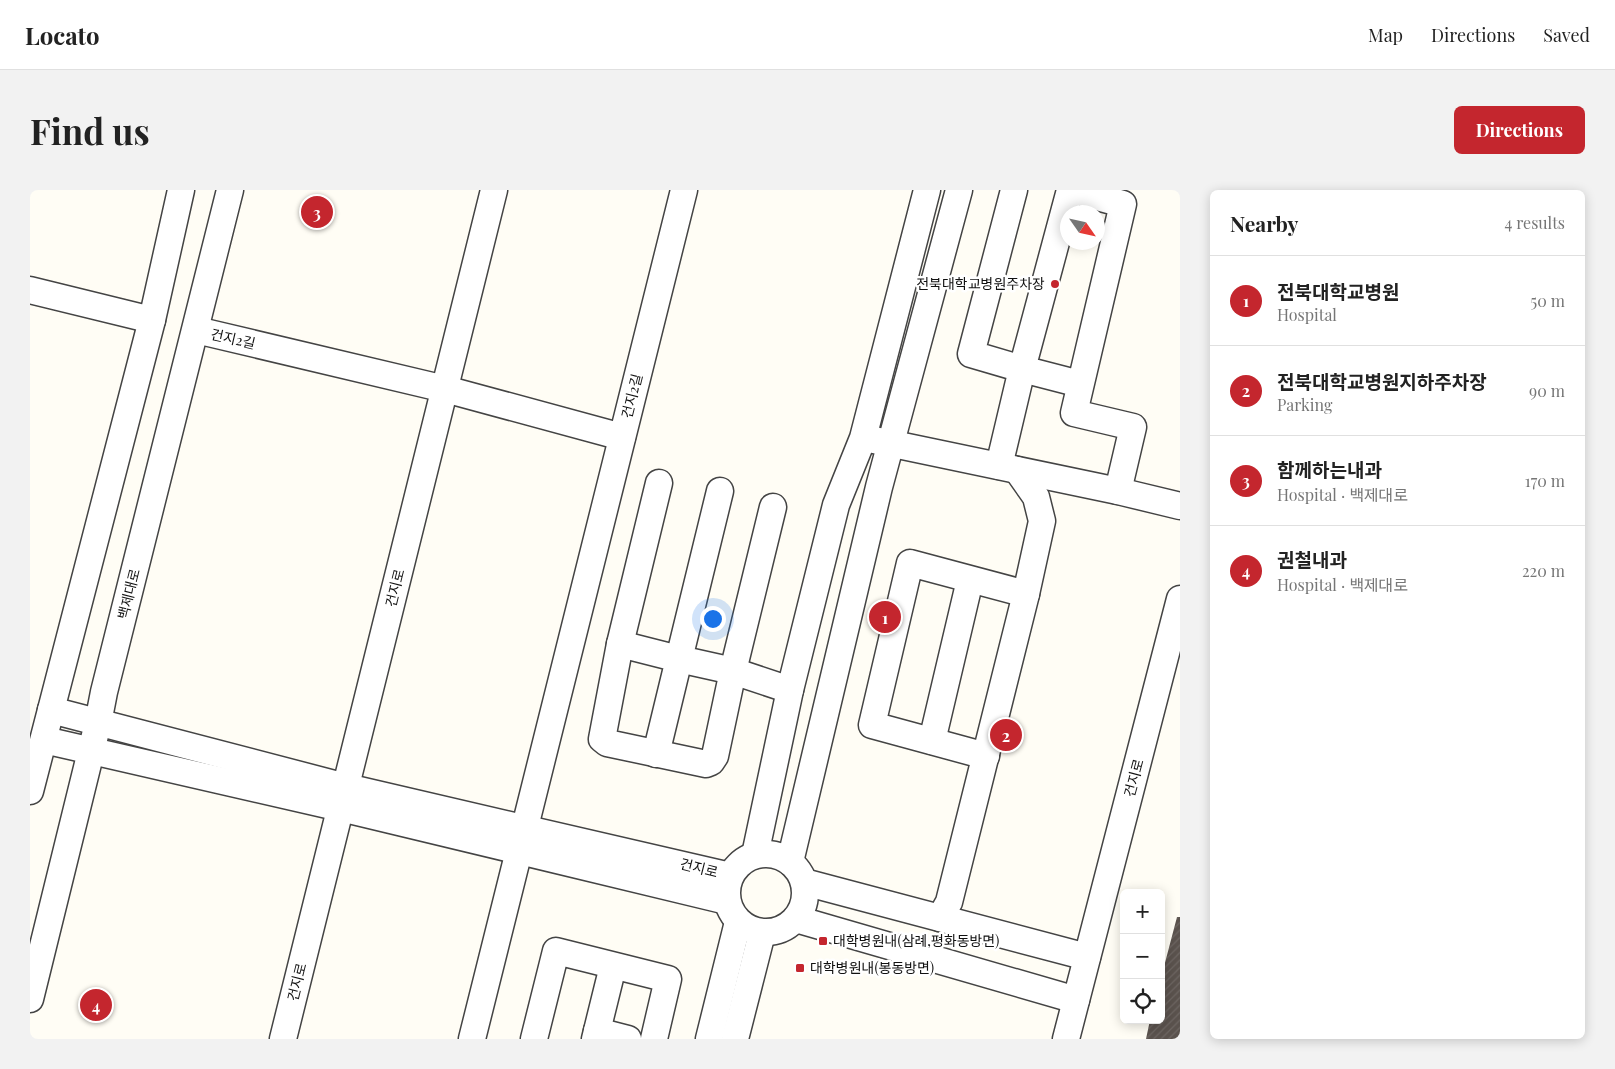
<!DOCTYPE html>
<meta charset="utf-8">
<style>
:root{--surface:#fff;--page:#f2f2f2;--text:#222;--muted:#767676;--line:#e0e0e0;--accent:#c4262e}
body{margin:0;font-family:"Playfair Display","Noto Sans KR",serif;background:var(--page);color:var(--text)}
.controls{position:absolute;right:15px;bottom:15px;display:grid;overflow:hidden;border-radius:8px;box-shadow:0 2px 12px #0003}
.controls button{width:45px;height:45px;display:grid;place-items:center;padding:0;border:0;border-bottom:1px solid var(--line);background:var(--surface);color:var(--text);font:25px sans-serif}
.compass{position:absolute;left:1030px;top:15px;width:45px;height:45px;border-radius:50%;background:var(--surface);box-shadow:0 2px 12px #0003;rotate:124deg}
.you{position:absolute;left:682px;top:428px;width:18px;height:18px;margin:-12px;border:4px solid #fff;border-radius:50%;background:#1a73e8;box-shadow:0 0 0 8px #1a73e833}
.badge{display:grid;place-items:center;width:32px;height:32px;border-radius:50%;background:var(--accent);color:#fff;font-size:16px;font-weight:700}
.pin{position:absolute;translate:-50% -50%;border:2px solid #fff;box-shadow:0 1px 5px #0006}
.list{margin:0;padding:0;list-style:none}
h2{display:flex;justify-content:space-between;align-items:center;height:65px;margin:0;padding:0 20px;font-size:21px}
h2 small{font-size:16px;font-weight:400;color:var(--muted)}
.list li{display:grid;grid-template-columns:32px 1fr auto;gap:15px;align-items:center;box-sizing:border-box;height:90px;padding:0 20px;border-top:1px solid var(--line)}
.list b{display:block;font-size:19px;white-space:nowrap}
.list p{margin:0;font-size:16px;white-space:nowrap;color:var(--muted)}
.list em{font-size:16px;font-style:normal;color:var(--muted)}
.icon{flex:none;width:28px;height:28px;fill:none;stroke:currentColor;stroke-width:2;stroke-linecap:round;stroke-linejoin:round}
.map{position:relative;flex:none;width:1150px;height:849px;overflow:hidden;border-radius:8px}
header{display:flex;align-items:center;gap:30px;box-sizing:border-box;height:70px;padding:0 25px;background:var(--surface);border-bottom:1px solid var(--line)}
header strong{font-size:24px}
nav{display:flex;gap:28px;margin-inline-start:auto;font-size:18px}
.intro{display:flex;align-items:center;justify-content:space-between;box-sizing:border-box;height:120px;padding:0 30px}
h1{margin:0;font-size:35px}
.button{padding:12px 22px;border-radius:8px;background:var(--accent);color:#fff;font-size:18px;font-weight:700}
main{display:flex;gap:30px;padding:0 30px}
aside{flex:1;background:var(--surface);border-radius:8px;box-shadow:0 2px 12px #0003}
.map>svg:first-child{display:block}
.building{fill:url(#building-hatch)}
.lines{fill:none;stroke-linecap:round;stroke-linejoin:round}
.minor-casing{stroke:#444;stroke-width:29}
.minor{stroke:#fff;stroke-width:26}
.poi-dot{fill:#c4262e;stroke:#fff;stroke-width:2}
.labels{text-anchor:middle;stroke-width:5;stroke-linejoin:round;paint-order:stroke}
.poi-label{font-size:14px;fill:#111;stroke:#fff;text-anchor:start}
.street-label{font-size:14px;fill:#111;stroke:#fff}
</style>
<header>
<strong>Locato</strong>
<nav><a>Map</a><a>Directions</a><a>Saved</a></nav>
</header>
<div class="intro"><h1>Find us</h1><a class="button">Directions</a></div>
<main>
<div class="map">
<svg width="1150" height="849" viewBox="0 0 1150 849">
<defs>
<pattern id="building-hatch" width="6" height="6" patternUnits="userSpaceOnUse" patternTransform="scale(1.25)"><rect width="6" height="6" fill="#5a524d"/><path d="M-1 1l2-2M0 6l6-6M5 7l2-2" fill="none" stroke="#6d6662"/></pattern>
</defs>
<rect width="100%" height="100%" fill="#fffdf5"/>
<!-- building -->
<polygon class="building" points="1147,727 1150,727 1150,849 1116,849 1120,830 1131,830 1131,788"/>
<g class="lines">
<!-- minor casing -->
<g class="minor-casing">
<g id="minor">
<polyline points="1040,0 992,179 1050,194"/>
<polyline points="1041,0 1093,14 1044,223 1103,237 1088,301"/>
<polyline points="0,100 122,130"/>
<polyline points="166,140 415,199 592,247"/>
<polyline points="844,250 1088,301 1150,316"/>
<polyline points="969,276 992,179 941,164 984,0"/>
<polyline points="629,293 590,454 572,549 577,553 676,574 681,572 685,566 703,481 743,317"/>
<polyline points="690,301 649,469 703,481 760,500"/>
<polyline points="590,454 649,469 626,564"/>
<polyline points="21,520 316,597 700,686"/>
<polyline points="14,550 311,618 697,711"/>
<polyline points="902,551 940,390"/>
<polyline points="956,566 842,535 880,373 996,404"/>
<polyline points="0,601 122,130 151,0"/>
<circle cx="736" cy="703" r="39"/>
<polyline points="725,665 760,500 806,315 833,248 897,0"/>
<polyline points="760,672 849,297 929,0"/>
<polyline points="774,692 1057,767"/>
<polyline points="910,728 919,712 996,404 1012,331 1006,307 987,280"/>
<polyline points="766,729 1046,810"/>
<polyline points="0,809 68,533 74,502 200,0"/>
<polyline points="567,841 598,849"/>
<polyline points="253,849 464,0"/>
<path d="M442,849C515,567 582,283 654,0"/>
<polyline points="504,849 526,761 638,789 624,849"/>
<polyline points="565,849 583,776"/>
<polyline points="679,849 708,732"/>
<polyline points="705,849 732,743"/>
<polyline points="1036,849 1150,409"/>
</g>
</g>
<!-- minor -->
<use href="#minor" class="minor"/>
</g>
<!-- markers -->
<g class="poi-dot">
<circle cx="1025" cy="94" r="5"/>
<rect x="788" y="746" width="10" height="10" rx="2.5"/>
<rect x="765" y="773" width="10" height="10" rx="2.5"/>
</g>
<g class="labels">
<!-- poi labels -->
<g class="poi-label">
<text x="1015" y="99" text-anchor="end">전북대학교병원주차장</text>
<text x="803" y="756">대학병원내(삼례,평화동방면)</text>
<text x="780" y="783">대학병원내(봉동방면)</text>
</g>
<!-- street labels -->
<g class="street-label">
<text transform="translate(203 149) rotate(13)" y="5">건지2길</text>
<text transform="translate(602 206) rotate(-76)" y="5">건지2길</text>
<text transform="translate(365 398) rotate(-76)" y="5">건지로</text>
<text transform="translate(99 404) rotate(-76)" y="5">백제대로</text>
<text transform="translate(1104 588) rotate(-75)" y="5">건지로</text>
<text transform="translate(669 678) rotate(14)" y="5">건지로</text>
<text transform="translate(267 792) rotate(-76)" y="5">건지로</text>
</g>
</g>
</svg>
<div class="controls">
<button>+</button>
<button>−</button>
<button><svg class="icon" aria-label="locate" viewBox="0 0 24 24"><circle cx="12" cy="12" r="6"/><path d="M12 2v4M12 18v4M2 12h4M18 12h4"/></svg></button>
</div>
<svg class="compass" viewBox="-18 -18 36 36"><path d="M0-13l5 13h-10z" fill="#e53935"/><path d="M0 13l5-13h-10z" fill="#767676"/></svg>
<div class="you"></div>
<div class="pin badge" style="left:855px;top:427px">1</div>
<div class="pin badge" style="left:976px;top:545px">2</div>
<div class="pin badge" style="left:287px;top:22px">3</div>
<div class="pin badge" style="left:66px;top:815px">4</div>
</div>
<aside>
<h2>Nearby<small>4 results</small></h2>
<ul class="list">
<li><span class="badge">1</span><div><b>전북대학교병원</b><p>Hospital</p></div><em>50 m</em></li>
<li><span class="badge">2</span><div><b>전북대학교병원지하주차장</b><p>Parking</p></div><em>90 m</em></li>
<li><span class="badge">3</span><div><b>함께하는내과</b><p>Hospital · 백제대로</p></div><em>170 m</em></li>
<li><span class="badge">4</span><div><b>권철내과</b><p>Hospital · 백제대로</p></div><em>220 m</em></li>
</ul>
</aside>
</main>
